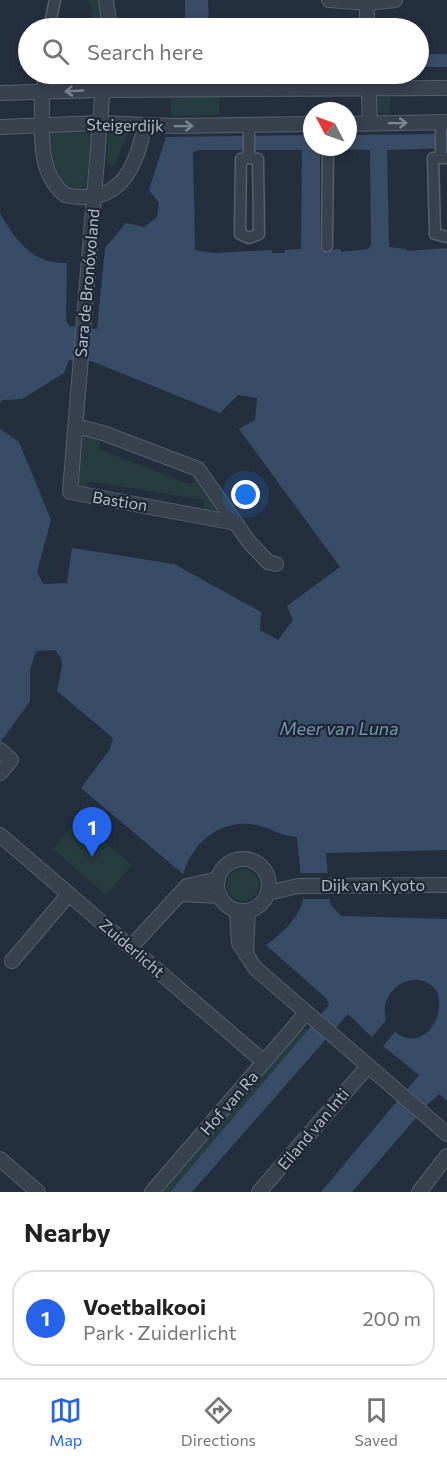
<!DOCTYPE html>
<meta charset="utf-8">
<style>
:root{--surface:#fff;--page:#f6f6f6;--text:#222;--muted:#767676;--line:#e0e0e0;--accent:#2563eb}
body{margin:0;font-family:Commissioner,sans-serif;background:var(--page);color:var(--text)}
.compass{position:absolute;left:303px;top:102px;width:54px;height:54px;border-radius:50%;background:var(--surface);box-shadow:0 3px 9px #0003;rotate:311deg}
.you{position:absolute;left:246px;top:495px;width:21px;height:21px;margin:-15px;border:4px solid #fff;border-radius:50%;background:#1a73e8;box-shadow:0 0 0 9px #1a73e833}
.badge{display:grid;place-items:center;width:39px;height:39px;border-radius:50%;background:var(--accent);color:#fff;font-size:20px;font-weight:700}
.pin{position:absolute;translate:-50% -50px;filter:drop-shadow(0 2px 3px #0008)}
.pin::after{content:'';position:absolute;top:32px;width:21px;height:18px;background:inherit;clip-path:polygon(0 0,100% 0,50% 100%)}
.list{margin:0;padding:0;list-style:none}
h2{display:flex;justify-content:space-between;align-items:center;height:78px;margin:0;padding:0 24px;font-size:26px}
h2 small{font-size:20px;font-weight:400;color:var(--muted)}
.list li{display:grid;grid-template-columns:39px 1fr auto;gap:18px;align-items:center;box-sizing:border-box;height:96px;margin:0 12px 12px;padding:0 12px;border:2px solid var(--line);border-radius:24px}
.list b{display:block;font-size:22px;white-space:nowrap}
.list p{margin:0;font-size:20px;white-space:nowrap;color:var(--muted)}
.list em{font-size:20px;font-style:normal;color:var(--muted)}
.icon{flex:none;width:33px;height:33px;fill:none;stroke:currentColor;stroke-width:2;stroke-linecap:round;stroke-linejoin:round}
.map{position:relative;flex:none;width:447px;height:1192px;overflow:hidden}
.search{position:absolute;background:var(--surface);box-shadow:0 3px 9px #0003;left:18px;right:18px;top:18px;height:66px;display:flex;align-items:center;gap:15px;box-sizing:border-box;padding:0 21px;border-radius:33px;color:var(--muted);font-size:22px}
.sheet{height:186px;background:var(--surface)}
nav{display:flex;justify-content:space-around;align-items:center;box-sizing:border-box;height:84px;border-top:2px solid var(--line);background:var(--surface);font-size:16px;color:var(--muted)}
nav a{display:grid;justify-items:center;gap:3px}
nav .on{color:var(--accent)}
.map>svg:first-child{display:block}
.green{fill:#263c3f}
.water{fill:#394c67;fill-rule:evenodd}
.pier{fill:#242f3e}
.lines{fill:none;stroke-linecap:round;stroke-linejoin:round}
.pedestrian-casing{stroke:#565f6c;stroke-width:13}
.minor-casing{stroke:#565f6c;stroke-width:16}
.pedestrian{stroke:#38414e;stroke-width:10}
.minor{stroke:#38414e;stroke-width:14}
.oneway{stroke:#7c8592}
.labels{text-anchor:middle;stroke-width:4.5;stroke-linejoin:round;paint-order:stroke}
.street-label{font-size:16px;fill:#b4bcc9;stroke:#1d2633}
.water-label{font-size:18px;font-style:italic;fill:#7c92b1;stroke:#1d2633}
</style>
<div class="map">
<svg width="447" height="1192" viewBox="0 0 447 1192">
<rect width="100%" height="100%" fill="#242f3e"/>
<!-- green -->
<g class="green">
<polygon points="88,0 102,0 104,28 93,28 91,7"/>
<polygon points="390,94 390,114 379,113 375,108 377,98"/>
<polygon points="219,96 219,115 171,116 171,97"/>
<polygon points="44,133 91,133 86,188 82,193 58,186"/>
<polygon points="109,133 128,133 114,167 107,162"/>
<polygon points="83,434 101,439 98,449 189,484 193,483 196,475 217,505 217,511 203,509 204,500 88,481 86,492 80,490 77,486"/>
<polygon points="78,820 132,865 106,895 53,849"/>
<circle cx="243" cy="885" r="16"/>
<polygon points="300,1027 308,1030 170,1192 159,1192"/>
</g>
<!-- water -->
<g class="water">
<polygon points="185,0 208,0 209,28 185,28"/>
<rect x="419" y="54" width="28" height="13"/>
<path d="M447,134V148L387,150L389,247L406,249L407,251L447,248V850L326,853L330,904L341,916L447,919V1101L439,1094L428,1104L352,1192H321L419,1075L383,1046L395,1032C422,1053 447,1019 437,991C416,964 377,990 386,1020L372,1037L348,1014L192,1192H170L329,1005L327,999L266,945C282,933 298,920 303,900L297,837C282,837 272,828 257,825C222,818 193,841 183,874L81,788L110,749L113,738L57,691L62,666L61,658L55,650L36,651L30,670V701L0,743V429L19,442L51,520L37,572L43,584L67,583L72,548L174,564L261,612L260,630L278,640L293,620L287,606L340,567L239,429L255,420L257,398L238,395L220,413L91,361L69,360L64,373L22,399L3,400L0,403V213C16,241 32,264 67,263L66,320L69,326L97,329L105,248L126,223L144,227L157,217L159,203L149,190L166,137L312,135V147H348V135ZM323,149L370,150L371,245L368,249L341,252L340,249L326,250L320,247V152ZM199,150H302L301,249L285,250L284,253H272V250L214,253L195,250L193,152Z"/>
</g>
<!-- pier -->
<polygon class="pier" points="298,873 330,873 333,899 300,899"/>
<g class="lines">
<!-- pedestrian casing -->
<g class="pedestrian-casing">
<g id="pedestrian">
<polyline points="49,28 55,0"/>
<polyline points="42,92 44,74"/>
<polyline points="441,157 441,122"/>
<polygon points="249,158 258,159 259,234 249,238 240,234 241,159"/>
<polyline points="249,158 249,125"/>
<polyline points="447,158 433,158 435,234 447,237"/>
<polyline points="327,246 328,147"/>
</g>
</g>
<!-- minor casing -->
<g class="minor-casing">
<g id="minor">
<polyline points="106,0 110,28"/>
<polyline points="329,0 367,3 395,0"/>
<polyline points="367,0 367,28"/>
<polyline points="104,74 70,492 236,523"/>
<polyline points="368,74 370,123"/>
<path d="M42,92C43,127 35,171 65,195C112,205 132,179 142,137"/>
<polyline points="0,93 102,90 447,88"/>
<polyline points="348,124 447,122"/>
<polyline points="0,127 101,123 175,126 312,124"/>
<polyline points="76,426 103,433 198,469 249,542 268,562 276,564"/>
<polyline points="0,750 11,760 0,773"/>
<polyline points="0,835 264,1062"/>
<circle cx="243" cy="885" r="26"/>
<polyline points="268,893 298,886 447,885"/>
<polyline points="180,894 220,896"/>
<polyline points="237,911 239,943 255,968 447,1134"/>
<polyline points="131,947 187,886 218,879"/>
<polyline points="246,954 248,911"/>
<polyline points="12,961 69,894"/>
<polyline points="0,1159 38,1192"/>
<polyline points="152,1192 306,1013"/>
<polyline points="259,1192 368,1066"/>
<polyline points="419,1192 447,1156"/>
</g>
</g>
<!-- pedestrian -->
<use href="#pedestrian" class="pedestrian"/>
<!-- minor -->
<use href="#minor" class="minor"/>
</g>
<!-- one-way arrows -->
<defs><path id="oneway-shaft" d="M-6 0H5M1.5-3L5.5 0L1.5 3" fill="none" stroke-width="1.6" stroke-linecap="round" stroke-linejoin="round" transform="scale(1.5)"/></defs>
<g class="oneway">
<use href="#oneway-shaft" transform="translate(74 91) rotate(177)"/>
<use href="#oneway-shaft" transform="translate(398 123) rotate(-1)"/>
<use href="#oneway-shaft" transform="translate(184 126) rotate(-1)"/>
</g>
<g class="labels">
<!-- street labels -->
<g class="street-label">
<text transform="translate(125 125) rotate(1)" y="6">Steigerdijk</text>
<text transform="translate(87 283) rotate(-85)" y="6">Sara de Bronóvoland</text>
<text transform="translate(120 501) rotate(9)" y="6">Bastion</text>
<text x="373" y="891">Dijk van Kyoto</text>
<text transform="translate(132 948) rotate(41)" y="6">Zuiderlicht</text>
<text transform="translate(229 1103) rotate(-49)" y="6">Hof van Ra</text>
<text transform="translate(313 1129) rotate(-50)" y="6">Eiland van Inti</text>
</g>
<!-- water labels -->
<g class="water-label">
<text x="339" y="735">Meer van Luna</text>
</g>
</g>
</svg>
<svg class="compass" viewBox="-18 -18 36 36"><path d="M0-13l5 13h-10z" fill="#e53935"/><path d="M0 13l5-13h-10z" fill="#767676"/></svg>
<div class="you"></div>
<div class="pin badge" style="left:92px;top:857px">1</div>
<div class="search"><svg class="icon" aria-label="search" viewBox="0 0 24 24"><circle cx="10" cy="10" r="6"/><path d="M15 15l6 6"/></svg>Search here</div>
</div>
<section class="sheet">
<h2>Nearby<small></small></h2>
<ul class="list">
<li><span class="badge">1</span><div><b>Voetbalkooi</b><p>Park · Zuiderlicht</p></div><em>200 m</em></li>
</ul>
</section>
<nav>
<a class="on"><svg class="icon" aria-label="map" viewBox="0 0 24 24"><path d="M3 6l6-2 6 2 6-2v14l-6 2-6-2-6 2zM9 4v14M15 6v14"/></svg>Map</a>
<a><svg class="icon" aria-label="directions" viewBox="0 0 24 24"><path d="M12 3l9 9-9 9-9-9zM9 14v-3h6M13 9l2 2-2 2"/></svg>Directions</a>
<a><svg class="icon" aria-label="saved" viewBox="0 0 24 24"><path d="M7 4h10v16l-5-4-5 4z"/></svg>Saved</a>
</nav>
